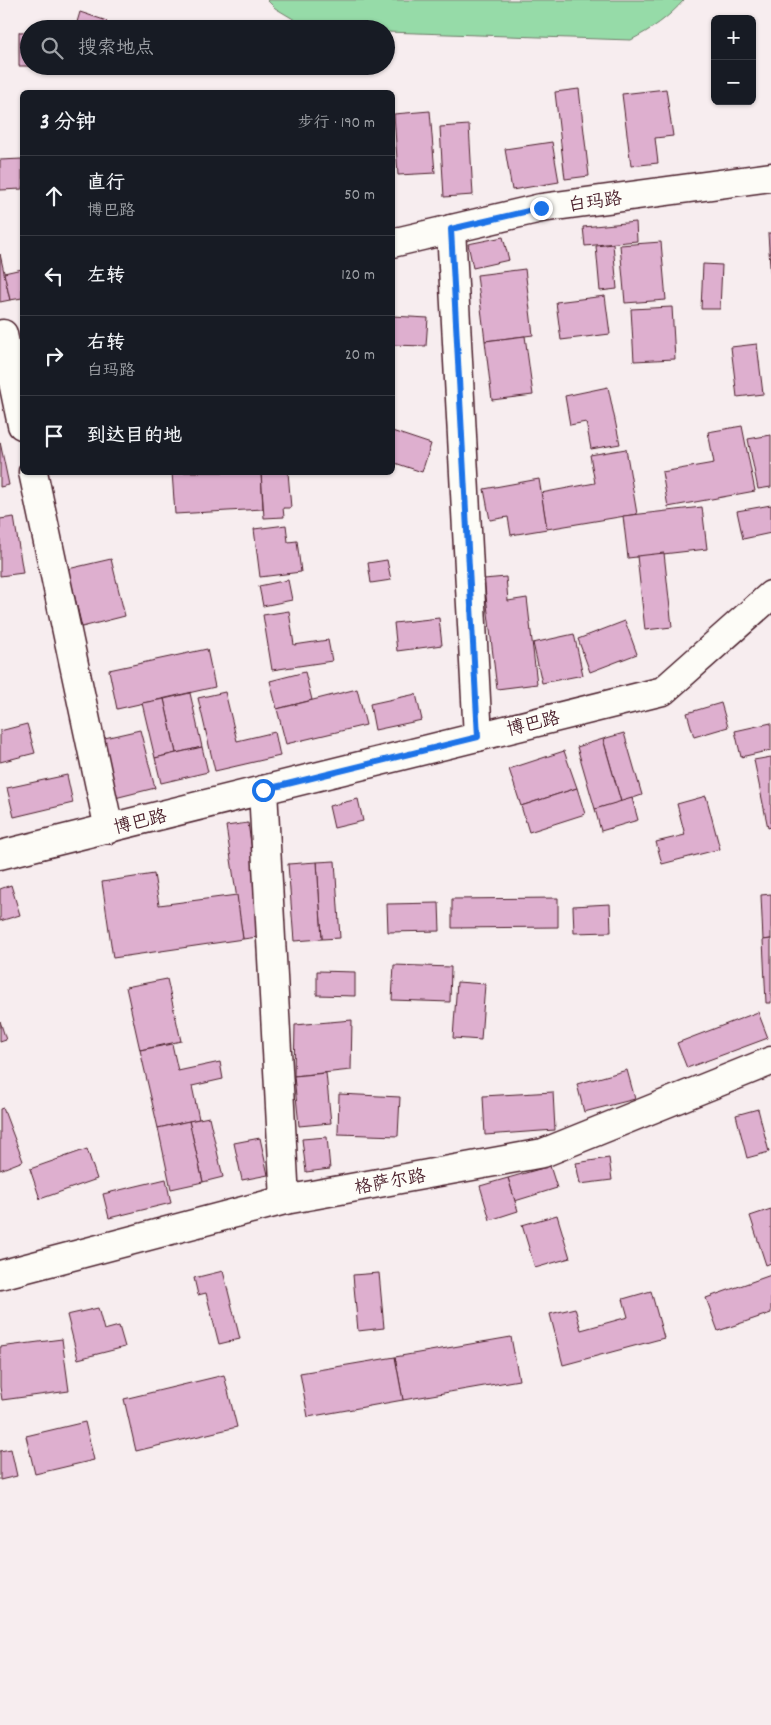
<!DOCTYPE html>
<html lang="zh">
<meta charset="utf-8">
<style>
:root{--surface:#171b24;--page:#20242c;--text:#f1f3f6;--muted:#9ea1a6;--line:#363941}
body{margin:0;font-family:Dekko,"LXGW WenKai TC",sans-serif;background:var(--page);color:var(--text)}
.controls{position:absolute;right:15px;top:15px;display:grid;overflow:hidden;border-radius:8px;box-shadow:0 1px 4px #0004}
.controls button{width:45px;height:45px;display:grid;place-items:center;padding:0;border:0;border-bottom:1px solid var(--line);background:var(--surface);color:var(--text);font:25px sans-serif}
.stop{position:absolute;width:15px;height:15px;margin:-11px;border:4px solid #1a73e8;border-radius:50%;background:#fff}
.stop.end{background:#1a73e8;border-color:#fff;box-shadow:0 1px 5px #0008}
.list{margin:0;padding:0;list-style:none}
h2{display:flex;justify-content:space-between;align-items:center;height:65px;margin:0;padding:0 20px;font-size:21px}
h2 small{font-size:16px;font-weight:400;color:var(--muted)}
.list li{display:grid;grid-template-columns:32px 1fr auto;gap:15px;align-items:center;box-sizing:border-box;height:80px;padding:0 20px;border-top:1px solid var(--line)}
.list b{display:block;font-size:19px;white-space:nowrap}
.list p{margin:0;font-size:16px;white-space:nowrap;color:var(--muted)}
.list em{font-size:16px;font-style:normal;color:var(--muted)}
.icon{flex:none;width:28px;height:28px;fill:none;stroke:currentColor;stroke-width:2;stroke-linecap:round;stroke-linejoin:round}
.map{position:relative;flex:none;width:771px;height:1725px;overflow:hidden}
.search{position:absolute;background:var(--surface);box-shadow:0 1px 4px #0004;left:20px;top:20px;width:375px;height:55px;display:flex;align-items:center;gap:12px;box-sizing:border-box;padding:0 18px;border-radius:28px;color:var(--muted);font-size:19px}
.panel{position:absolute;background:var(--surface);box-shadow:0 1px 4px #0004;left:20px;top:90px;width:375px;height:385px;border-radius:8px}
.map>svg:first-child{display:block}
.green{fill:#96dba8;stroke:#707d6a}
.building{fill:#deafcf;stroke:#4a1f2b}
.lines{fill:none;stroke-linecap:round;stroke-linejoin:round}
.street-casing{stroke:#4a1f2b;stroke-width:31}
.secondary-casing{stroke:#4a1f2b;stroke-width:31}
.street{stroke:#fdfcf7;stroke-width:28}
.secondary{stroke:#fdfcf7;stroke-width:28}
.route{stroke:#1a73e8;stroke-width:6}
.labels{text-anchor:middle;stroke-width:4;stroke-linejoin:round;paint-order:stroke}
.street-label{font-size:18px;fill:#4a1f2b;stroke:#fdfcf7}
</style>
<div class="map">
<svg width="771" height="1725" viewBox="0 0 771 1725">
<rect width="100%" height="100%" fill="#f7edef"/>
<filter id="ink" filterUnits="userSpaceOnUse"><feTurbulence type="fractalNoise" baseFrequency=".02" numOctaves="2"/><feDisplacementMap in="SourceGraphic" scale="10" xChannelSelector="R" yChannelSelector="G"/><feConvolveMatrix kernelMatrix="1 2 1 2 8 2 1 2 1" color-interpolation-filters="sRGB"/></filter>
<g filter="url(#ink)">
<!-- green -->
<path class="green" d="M267,0H684C668,18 652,29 631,40L386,32V29H314L295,20L275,8Z"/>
<!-- building -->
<g class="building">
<polygon points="80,12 107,21 104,29 75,29"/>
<rect x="19" y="32" width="10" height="34"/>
<polygon points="579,89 589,176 565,179 555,92"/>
<polygon points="666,89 673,136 655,138 658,163 631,166 622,94"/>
<polygon points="430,111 435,173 398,175 394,114"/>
<polygon points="469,125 473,195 444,197 440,127"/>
<polygon points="552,142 559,182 512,190 505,149"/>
<polygon points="22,159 22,189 0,190 0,160"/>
<polygon points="636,222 637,241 585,246 583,227"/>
<polygon points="768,233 771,233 771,282"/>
<polygon points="503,237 509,260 473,268 468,244"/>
<polygon points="661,242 666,300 625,303 620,245"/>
<polygon points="613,244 617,289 600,291 596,246"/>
<polygon points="0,254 10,300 0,302"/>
<polygon points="703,264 722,265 720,309 701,309"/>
<polygon points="22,269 22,298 10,300 4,273"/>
<polygon points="525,269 533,335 485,341 477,275"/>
<polygon points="605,296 610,334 561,340 556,302"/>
<polygon points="672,307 675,359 634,361 631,309"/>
<polygon points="392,316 428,318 426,346 392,345"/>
<polygon points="525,336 533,395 492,400 485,341"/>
<polygon points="757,344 763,394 737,397 731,347"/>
<polygon points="608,387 620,444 591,449 586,422 570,425 565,396"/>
<polygon points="742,426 755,491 668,507 662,472 714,463 708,432"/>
<polygon points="392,431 431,444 422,472 392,462"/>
<polygon points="771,435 771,487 758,489 748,439"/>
<polygon points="0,442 9,485 0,487"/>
<polygon points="626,449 637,514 547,529 541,493 595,483 590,455"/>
<polygon points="172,472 261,472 263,509 175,514"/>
<polygon points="261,472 288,472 291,508 283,508 284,517 264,518"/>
<polygon points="539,479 547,529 511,535 508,517 490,520 484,489"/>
<polygon points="771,505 771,533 743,539 737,511"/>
<polygon points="702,507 707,549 628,558 623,516"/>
<polygon points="14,517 23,573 0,576 0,519"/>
<polygon points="286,525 288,542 297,541 301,572 260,577 254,529"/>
<polygon points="664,553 672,627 645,630 637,556"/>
<polygon points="111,559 125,616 82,627 68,569"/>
<polygon points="387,560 391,580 371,583 368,563"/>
<polygon points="506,577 508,601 527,598 537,684 497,689 484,579"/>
<polygon points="288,580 292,600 263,606 259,586"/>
<polygon points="289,611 294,645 328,640 332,661 272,670 263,615"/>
<polygon points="439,618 442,645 397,651 394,623"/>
<polygon points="625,621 637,654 590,672 578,639"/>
<polygon points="574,634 583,675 542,683 533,643"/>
<polygon points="207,649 215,687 117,709 109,670"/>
<polygon points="305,672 312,700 277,709 270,681"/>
<polygon points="357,689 366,725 286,744 277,709"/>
<polygon points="225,692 237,741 275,732 280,756 215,771 198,698"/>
<polygon points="190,693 202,747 176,753 164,699"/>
<polygon points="416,694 422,720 375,730 370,704"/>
<polygon points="164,699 176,753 155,758 142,703"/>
<polygon points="721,703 728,727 694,737 687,713"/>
<polygon points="771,723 771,750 741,757 735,731"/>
<polygon points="27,724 35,753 0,762 0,731"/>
<polygon points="140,730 155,788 115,798 100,739"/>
<polygon points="624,733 642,795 621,802 603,739"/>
<polygon points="603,739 621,802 595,809 577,747"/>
<polygon points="202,747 208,772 161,783 155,758"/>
<polygon points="564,751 577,788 521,806 509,769"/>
<polygon points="771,757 771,827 768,828 754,760"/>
<polygon points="67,775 73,803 14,817 7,788"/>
<polygon points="577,788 585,814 529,832 521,806"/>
<polygon points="706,796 720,849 662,864 656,842 685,835 677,804"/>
<polygon points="632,798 638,820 601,831 595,809"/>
<polygon points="358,799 363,821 334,828 329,806"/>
<polygon points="248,823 265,936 243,939 226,826"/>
<polygon points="335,861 340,938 322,939 317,862"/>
<polygon points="317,862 322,939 294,941 288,864"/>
<polygon points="154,874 159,905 237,895 243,939 113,958 102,882"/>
<polygon points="11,885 20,915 0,921 0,889"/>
<polygon points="771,894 771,939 763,940 761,895"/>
<polygon points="558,898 558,927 452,928 452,899"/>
<polygon points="439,903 440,931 388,932 387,904"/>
<polygon points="610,904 611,932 574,933 573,906"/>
<polygon points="771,939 771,1003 766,1003 763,940"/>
<polygon points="394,965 451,967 450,1002 392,1000"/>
<polygon points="317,971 355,972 355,996 317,995"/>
<polygon points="167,979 181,1041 140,1050 126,987"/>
<polygon points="457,982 485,984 481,1040 453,1038"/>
<polygon points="758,1012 768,1038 687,1068 677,1043"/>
<polygon points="352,1020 351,1070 294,1076 295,1025"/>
<polygon points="0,1021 6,1040 0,1042"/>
<polygon points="172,1044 178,1071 220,1062 223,1079 192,1086 199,1119 158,1128 140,1050"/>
<polygon points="627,1070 635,1099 584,1112 577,1084"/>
<polygon points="326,1073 331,1123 299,1126 294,1076"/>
<polygon points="553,1092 555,1130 485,1135 483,1096"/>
<polygon points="339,1094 400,1097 398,1136 338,1134"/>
<polygon points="3,1108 23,1161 0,1170 0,1109"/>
<polygon points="758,1109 769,1152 747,1158 736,1115"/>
<polygon points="209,1117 223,1177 203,1182 189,1121"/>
<polygon points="189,1121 203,1182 171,1189 158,1128"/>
<polygon points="327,1137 330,1169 306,1172 302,1139"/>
<polygon points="260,1138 268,1175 242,1180 234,1143"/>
<polygon points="87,1149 97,1179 40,1199 30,1169"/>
<polygon points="609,1158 612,1180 580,1184 576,1163"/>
<polygon points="550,1166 557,1188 515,1201 508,1178"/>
<polygon points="508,1178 518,1211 490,1220 480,1186"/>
<polygon points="166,1179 171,1203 109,1218 103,1194"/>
<polygon points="771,1209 771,1263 766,1265 750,1216"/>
<polygon points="557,1215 570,1258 535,1268 522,1225"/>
<polygon points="223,1271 240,1339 219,1344 206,1293 198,1295 194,1278"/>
<polygon points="379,1273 384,1328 358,1331 353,1275"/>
<polygon points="771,1275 771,1313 718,1331 706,1298"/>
<polygon points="651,1291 664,1338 563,1365 550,1314 575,1308 581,1330 628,1317 623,1299"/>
<polygon points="98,1308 104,1330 119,1326 125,1347 78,1359 67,1315"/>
<polygon points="511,1337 519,1380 403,1400 395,1357"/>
<polygon points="62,1339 69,1391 2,1400 0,1387 0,1347"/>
<polygon points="395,1357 403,1400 308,1417 300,1373"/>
<polygon points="224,1375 237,1427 136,1451 124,1399"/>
<polygon points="85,1422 94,1460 35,1474 26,1436"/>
<polygon points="11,1449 17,1476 0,1480 0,1451"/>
</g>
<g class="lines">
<!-- street casing -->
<g class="street-casing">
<g id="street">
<polyline points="451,229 478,737"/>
<polyline points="392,243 541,208 771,177"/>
<polyline points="3,334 22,425"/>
<polyline points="33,472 109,829"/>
<polyline points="263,790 285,1200"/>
</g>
</g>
<!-- secondary casing -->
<g class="secondary-casing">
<g id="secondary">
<polyline points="0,855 663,691 771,595"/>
<polyline points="0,1275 285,1200 543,1153 771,1061"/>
</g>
</g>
<!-- street -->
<use href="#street" class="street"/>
<!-- secondary -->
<use href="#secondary" class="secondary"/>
</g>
</g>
<g class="lines" filter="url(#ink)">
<!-- route -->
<polyline class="route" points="263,790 478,737 451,229 541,208"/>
</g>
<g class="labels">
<!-- street labels -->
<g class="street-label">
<text transform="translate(595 201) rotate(-8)" y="6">白玛路</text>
<text transform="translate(533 723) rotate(-14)" y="6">博巴路</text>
<text transform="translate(140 821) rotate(-14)" y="6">博巴路</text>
<text transform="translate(390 1181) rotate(-10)" y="6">格萨尔路</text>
</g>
</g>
</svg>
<div class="controls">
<button>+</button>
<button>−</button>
</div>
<div class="stop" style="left:263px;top:790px"></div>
<div class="stop end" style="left:541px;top:208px"></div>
<div class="search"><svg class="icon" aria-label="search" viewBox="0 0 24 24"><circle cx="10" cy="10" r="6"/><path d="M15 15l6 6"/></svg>搜索地点</div>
<section class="panel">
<h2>3 分钟<small>步行 · 190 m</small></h2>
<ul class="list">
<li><svg class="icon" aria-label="ahead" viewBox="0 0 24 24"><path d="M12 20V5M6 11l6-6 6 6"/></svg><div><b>直行</b><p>博巴路</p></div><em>50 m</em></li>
<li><svg class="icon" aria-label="left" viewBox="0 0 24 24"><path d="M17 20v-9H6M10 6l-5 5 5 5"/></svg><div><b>左转</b></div><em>120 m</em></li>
<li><svg class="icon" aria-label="right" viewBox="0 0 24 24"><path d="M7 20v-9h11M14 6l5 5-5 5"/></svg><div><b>右转</b><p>白玛路</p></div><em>20 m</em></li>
<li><svg class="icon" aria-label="arrive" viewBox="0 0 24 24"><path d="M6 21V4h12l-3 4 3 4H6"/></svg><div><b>到达目的地</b></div></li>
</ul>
</section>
</div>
